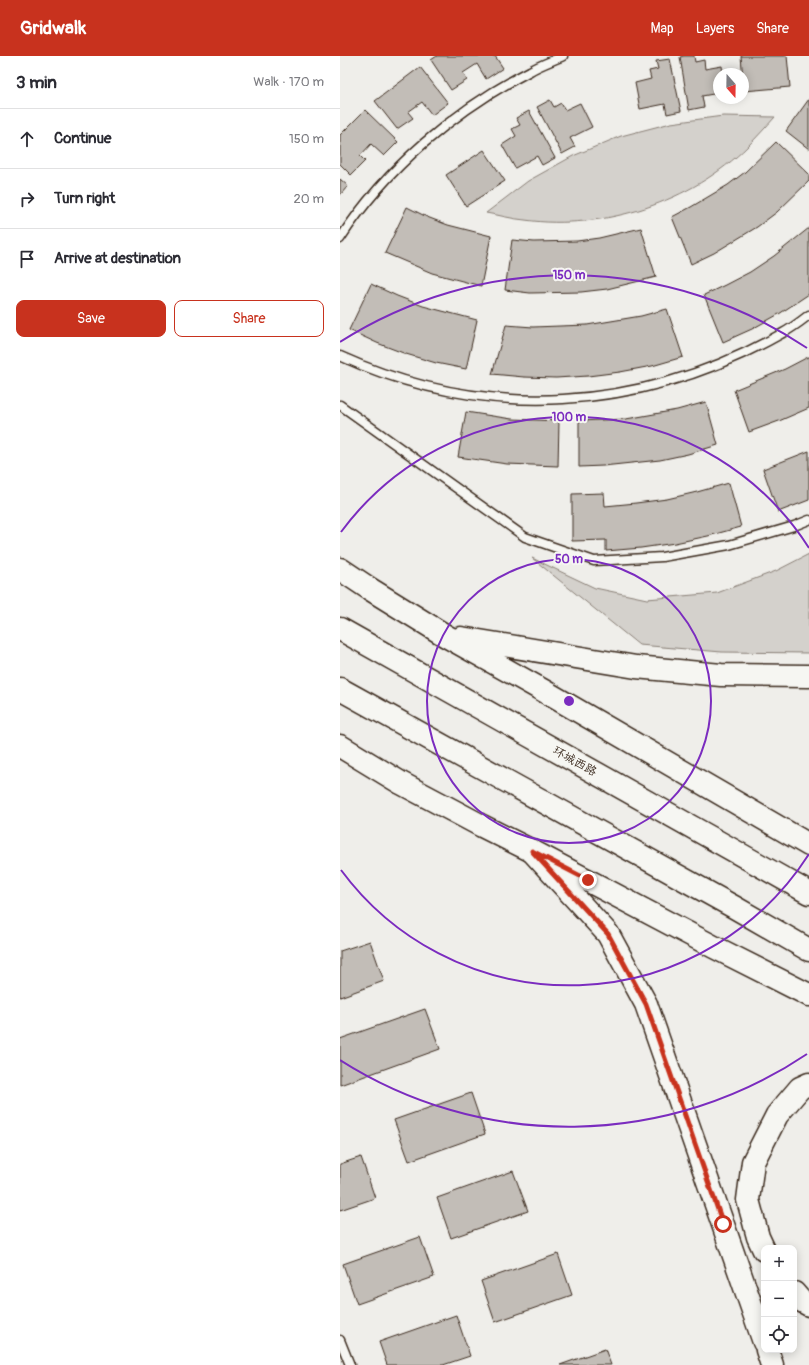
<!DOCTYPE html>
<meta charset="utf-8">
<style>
:root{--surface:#fff;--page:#f7f7f7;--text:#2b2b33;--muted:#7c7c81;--line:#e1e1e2;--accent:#c8321e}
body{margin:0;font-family:Pangolin,"LXGW WenKai TC",sans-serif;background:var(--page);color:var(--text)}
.controls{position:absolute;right:12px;bottom:12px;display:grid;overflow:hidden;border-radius:8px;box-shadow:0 2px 10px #0003}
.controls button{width:36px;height:36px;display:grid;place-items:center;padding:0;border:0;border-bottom:1px solid var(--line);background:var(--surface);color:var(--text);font:20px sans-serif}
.compass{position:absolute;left:373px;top:12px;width:36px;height:36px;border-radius:50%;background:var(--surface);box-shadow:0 2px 10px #0003;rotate:160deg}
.stop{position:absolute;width:12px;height:12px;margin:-9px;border:3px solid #c8321e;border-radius:50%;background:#fff}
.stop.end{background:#c8321e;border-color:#fff;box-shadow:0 1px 4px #0008}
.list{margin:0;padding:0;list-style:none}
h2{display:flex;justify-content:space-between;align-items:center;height:52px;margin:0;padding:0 16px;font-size:17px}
h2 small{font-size:13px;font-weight:400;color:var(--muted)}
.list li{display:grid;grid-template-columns:26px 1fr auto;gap:12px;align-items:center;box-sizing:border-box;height:60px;padding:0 16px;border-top:1px solid var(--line)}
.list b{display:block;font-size:15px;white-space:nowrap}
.list em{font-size:13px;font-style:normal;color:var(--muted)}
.actions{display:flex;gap:8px;padding:12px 16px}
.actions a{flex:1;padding:9px 0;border:1px solid var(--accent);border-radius:8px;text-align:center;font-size:14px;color:var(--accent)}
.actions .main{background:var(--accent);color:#fff}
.icon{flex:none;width:22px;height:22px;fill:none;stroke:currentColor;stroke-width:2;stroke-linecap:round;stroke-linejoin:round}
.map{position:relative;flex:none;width:469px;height:1309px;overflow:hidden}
header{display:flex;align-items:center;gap:24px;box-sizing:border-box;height:56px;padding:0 20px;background:var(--accent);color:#fff}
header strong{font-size:19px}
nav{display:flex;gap:22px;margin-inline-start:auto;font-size:14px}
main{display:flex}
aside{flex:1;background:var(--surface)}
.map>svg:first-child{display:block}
.green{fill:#d4d1cc;stroke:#887e75}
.building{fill:#c2bdb7;stroke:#3b2a1e}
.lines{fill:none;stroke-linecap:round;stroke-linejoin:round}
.lane-casing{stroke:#3b2a1e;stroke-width:11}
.primary-casing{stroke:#3b2a1e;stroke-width:25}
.highway-casing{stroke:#3b2a1e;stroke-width:25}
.lane{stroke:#f6f6f2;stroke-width:8}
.primary{stroke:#f6f6f2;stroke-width:22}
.highway{stroke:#f6f6f2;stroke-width:22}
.route{stroke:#c8321e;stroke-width:5}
.ring{fill:none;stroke:#7b2cbf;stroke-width:2}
.labels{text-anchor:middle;stroke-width:4;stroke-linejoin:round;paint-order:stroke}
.street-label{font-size:12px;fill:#3b2a1e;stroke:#f6f6f2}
.centre{fill:#7b2cbf;stroke:#f6f6f2;stroke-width:2}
.ring-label{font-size:12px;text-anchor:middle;font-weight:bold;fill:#7b2cbf;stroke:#f6f6f2;stroke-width:4;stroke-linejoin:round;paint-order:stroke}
</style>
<header>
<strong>Gridwalk</strong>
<nav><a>Map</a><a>Layers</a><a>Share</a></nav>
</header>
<main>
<aside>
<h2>3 min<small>Walk · 170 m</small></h2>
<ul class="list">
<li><svg class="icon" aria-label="ahead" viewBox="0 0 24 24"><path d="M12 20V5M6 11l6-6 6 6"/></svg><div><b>Continue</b></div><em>150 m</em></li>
<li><svg class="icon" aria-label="right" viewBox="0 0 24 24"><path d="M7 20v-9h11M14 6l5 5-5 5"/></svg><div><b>Turn right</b></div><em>20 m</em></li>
<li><svg class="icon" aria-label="arrive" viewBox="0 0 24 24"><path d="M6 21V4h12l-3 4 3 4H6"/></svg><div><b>Arrive at destination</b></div></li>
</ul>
<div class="actions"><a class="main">Save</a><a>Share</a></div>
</aside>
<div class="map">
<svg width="469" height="1309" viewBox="0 0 469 1309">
<rect width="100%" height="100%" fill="#efeeea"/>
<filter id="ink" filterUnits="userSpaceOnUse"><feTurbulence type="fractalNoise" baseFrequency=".025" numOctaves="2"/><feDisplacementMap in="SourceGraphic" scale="8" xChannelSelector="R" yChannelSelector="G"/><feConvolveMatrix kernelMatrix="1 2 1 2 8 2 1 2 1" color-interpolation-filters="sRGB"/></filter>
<g filter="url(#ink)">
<!-- green -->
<g class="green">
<path d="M383,60L435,61C426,71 417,81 408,90C352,146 263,175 185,164C172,163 159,159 146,157L188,125L233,100L281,80L331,67Z"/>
<polygon points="469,498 469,597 382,596 299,589 192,502 255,532 307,543 377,537 436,515"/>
</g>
<!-- building -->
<g class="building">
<polygon points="97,0 155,0 163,12 146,23 137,8 123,17 127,24 111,34 91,4"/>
<polygon points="344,0 354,0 355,6 364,4 365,13 382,10 383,18 379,18 379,37 362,40 364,51 349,54 340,1"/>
<polygon points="401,0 447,0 450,31 404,35"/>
<polygon points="330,3 341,55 327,58 325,48 300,53 295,27 311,23 309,15 318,13 316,5"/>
<polygon points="80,11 108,47 92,59 82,46 68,56 73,62 57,73 35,45"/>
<polygon points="469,43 469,93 446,75"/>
<polygon points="210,44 214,51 221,47 225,54 240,47 252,71 230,82 235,91 222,98 197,51"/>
<polygon points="25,54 58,86 44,100 31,88 20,100 25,105 11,119 0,108 0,79"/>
<polygon points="189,55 215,102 202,109 197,100 175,112 162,89 176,80 172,73 180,69 176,62"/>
<polygon points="436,86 469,118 469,125 437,156 417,171 374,197 351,208 332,161 351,151 388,129 405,116"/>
<polygon points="144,94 165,125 126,150 106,119"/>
<polygon points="0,123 8,130 0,139"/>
<polygon points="67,151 87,161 108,169 151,180 141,230 92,217 45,197"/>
<polygon points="301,172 316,221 267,233 241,236 190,237 165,234 172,184 194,186 237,185 259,182"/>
<polygon points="469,172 469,238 439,258 412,273 383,286 364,239 385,229 410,216 434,200"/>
<polygon points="31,228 57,240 83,250 137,264 126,313 96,307 66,298 37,287 9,274"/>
<polygon points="327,253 343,301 312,310 280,316 248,320 216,322 184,321 152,318 166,269 193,271 247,269 301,260"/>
<polygon points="468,301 469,301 469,352 439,365 409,376 394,334 445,313"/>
<polygon points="366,346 378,389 348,398 320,404 263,410 239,411 239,365 286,363 337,354"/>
<polygon points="126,356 172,363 219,365 218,410 167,408 118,401"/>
<polygon points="469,395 469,444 438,456 423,413"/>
<polygon points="389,427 401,471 368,480 335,487 301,492 266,495 266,484 232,485 232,438 264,437 265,450 296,447 327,443 357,436"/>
<polygon points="30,885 44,925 0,941 0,895"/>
<polygon points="85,953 100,993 0,1029 0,983"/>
<polygon points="131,1037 145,1078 69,1105 54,1064"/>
<polygon points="21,1101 35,1142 0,1154 0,1108"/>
<polygon points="173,1115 188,1155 111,1182 97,1142"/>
<polygon points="80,1181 94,1221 17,1248 3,1208"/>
<polygon points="218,1198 232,1239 155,1266 141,1225"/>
<polygon points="116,1259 130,1300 103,1309 47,1309 39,1286"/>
<polygon points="265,1293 271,1309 220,1309"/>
</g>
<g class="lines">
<!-- lane casing -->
<g class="lane-casing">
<g id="lane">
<path d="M0,183C46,112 115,54 190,15C200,9 212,5 223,0"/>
<path d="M0,300C145,366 303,356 441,278C451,273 460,266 469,259"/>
<polyline points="0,349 185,481 254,505 322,501 389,489 454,470 469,464"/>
<polyline points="0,1284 10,1309"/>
</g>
</g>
<!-- primary casing -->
<g class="primary-casing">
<g id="primary">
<polyline points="0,513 30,533 106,580 204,635 469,789"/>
<polyline points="121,582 296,611 381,619 469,620"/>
<polyline points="0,690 61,727 142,770 192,795 374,891 469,939"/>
<polyline points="192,795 268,878 306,948 424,1286"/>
<polyline points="424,1194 418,1181 408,1144 413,1106 437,1059 460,1032 469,1028"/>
<polyline points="454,1237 460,1244 469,1249"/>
<polyline points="427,1294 432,1309"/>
</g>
</g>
<!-- highway casing -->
<g class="highway-casing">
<g id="highway">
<polyline points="0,573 469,837"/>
<polyline points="0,633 394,851 469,894"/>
</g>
</g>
<!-- lane -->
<use href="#lane" class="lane"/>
<!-- primary -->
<use href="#primary" class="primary"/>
<!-- highway -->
<use href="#highway" class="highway"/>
</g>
</g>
<g class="lines" filter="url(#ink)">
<!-- route -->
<polyline class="route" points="248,824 192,795 268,878 306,948 383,1168"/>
</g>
<!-- distance rings -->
<g class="ring">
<circle cx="229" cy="645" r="142"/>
<path d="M469 798A284 284 0 0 1 1 814M1 476A284 284 0 0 1 469 492"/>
<path d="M467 998A426 426 0 0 1 0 1004M0 286A426 426 0 0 1 467 292"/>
</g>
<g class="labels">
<!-- street labels -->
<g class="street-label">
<text transform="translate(235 705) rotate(29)" y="4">环城西路</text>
</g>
</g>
<circle cx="229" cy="645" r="6" class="centre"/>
<g class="ring-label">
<text x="229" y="223">150 m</text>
<text x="229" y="365">100 m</text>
<text x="229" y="507">50 m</text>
</g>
</svg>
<div class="controls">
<button>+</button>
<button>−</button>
<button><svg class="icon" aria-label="locate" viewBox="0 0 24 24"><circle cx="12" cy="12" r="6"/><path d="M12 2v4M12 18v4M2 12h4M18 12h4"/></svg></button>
</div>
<svg class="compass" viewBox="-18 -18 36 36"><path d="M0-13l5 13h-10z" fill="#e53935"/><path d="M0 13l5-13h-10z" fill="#7c7c81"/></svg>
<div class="stop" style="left:383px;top:1168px"></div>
<div class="stop end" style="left:248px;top:824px"></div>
</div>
</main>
